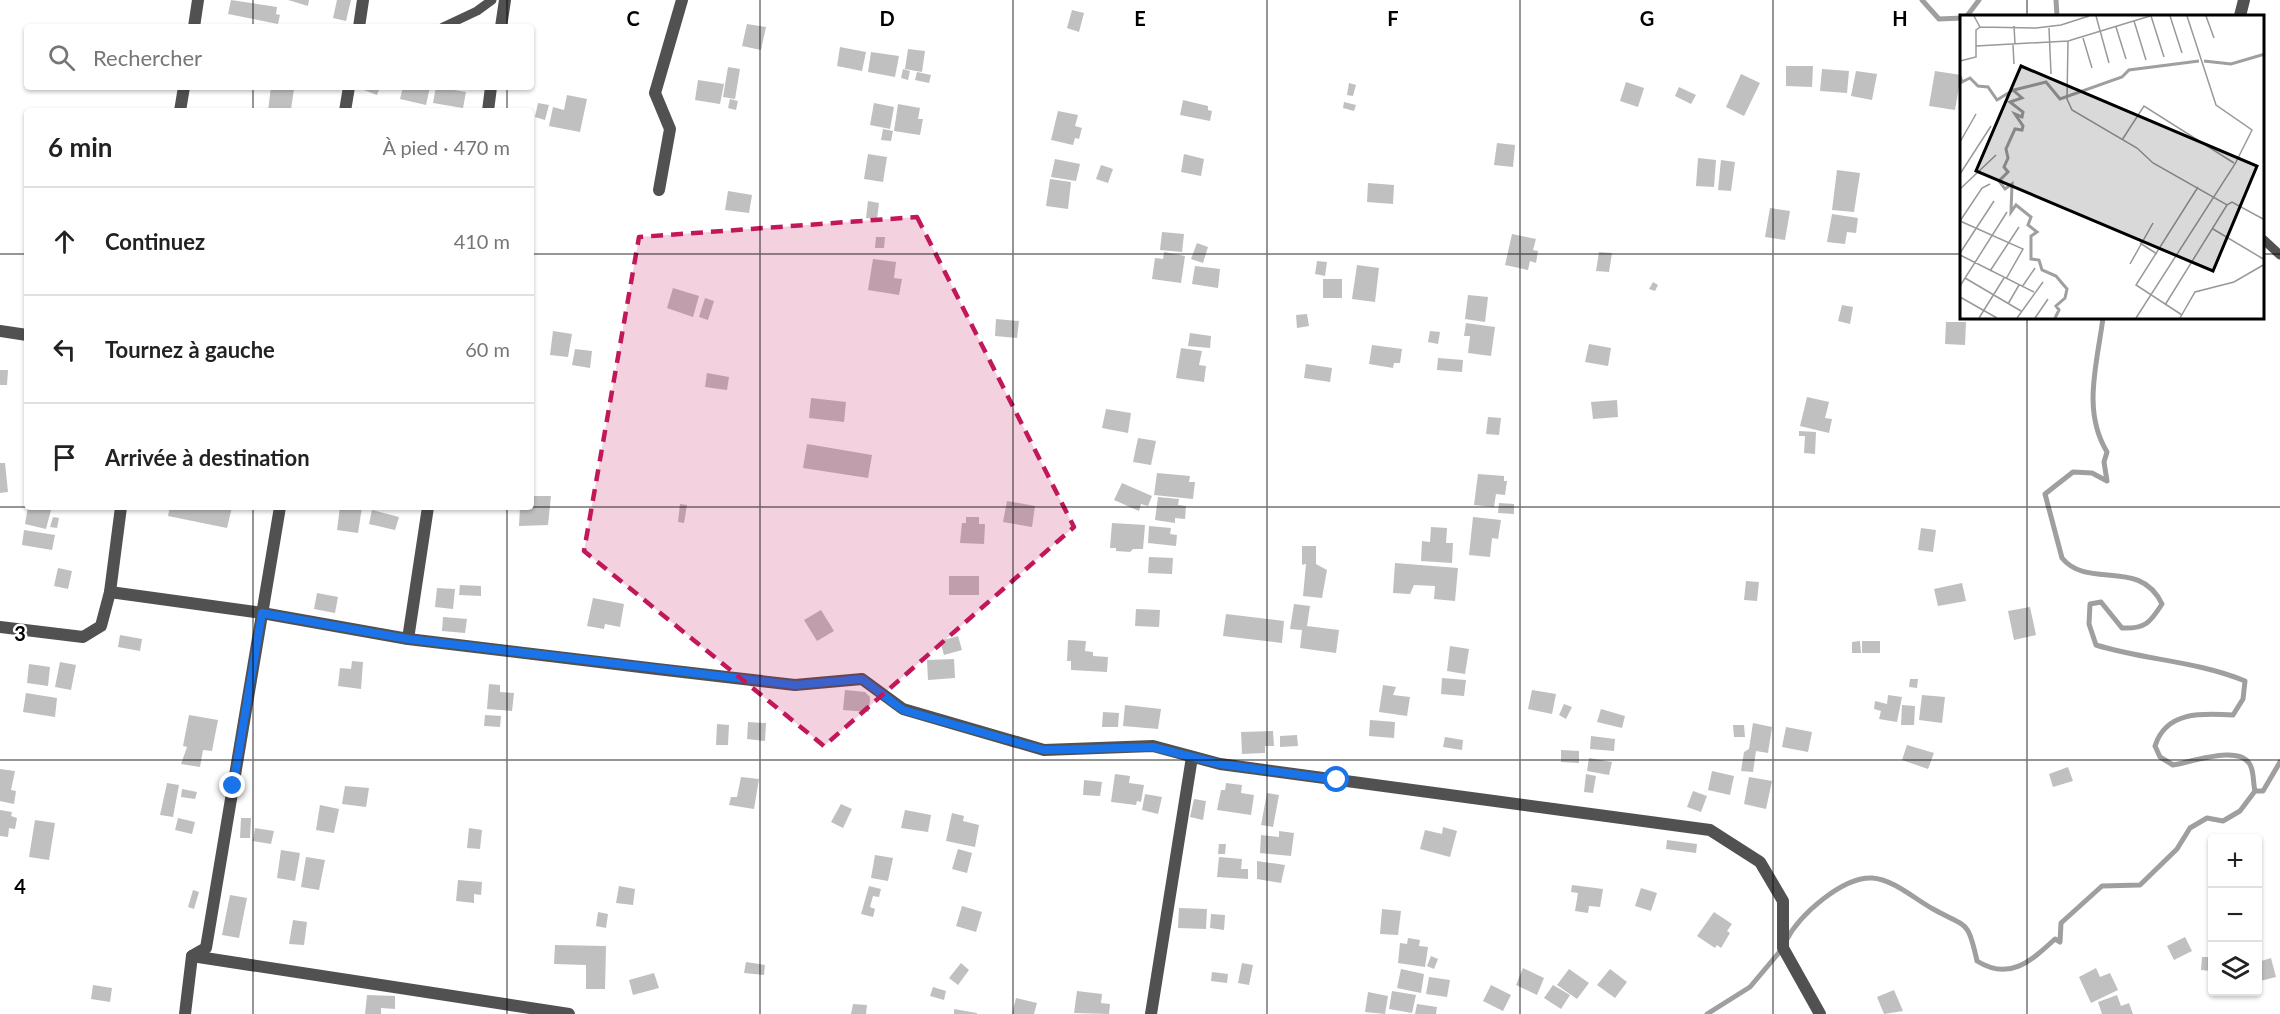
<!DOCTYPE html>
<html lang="fr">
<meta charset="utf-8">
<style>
:root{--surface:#fff;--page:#f2f2f2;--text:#222;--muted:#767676;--line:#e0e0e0}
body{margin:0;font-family:Lato,sans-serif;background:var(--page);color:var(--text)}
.controls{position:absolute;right:18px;bottom:18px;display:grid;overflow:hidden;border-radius:6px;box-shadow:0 2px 4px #0004}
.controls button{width:54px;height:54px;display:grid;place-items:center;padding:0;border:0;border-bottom:2px solid var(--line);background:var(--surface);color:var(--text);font:30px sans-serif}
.stop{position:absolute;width:18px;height:18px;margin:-14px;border:4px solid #1a73e8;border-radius:50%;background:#fff}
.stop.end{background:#1a73e8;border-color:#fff;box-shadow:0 2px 6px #0008}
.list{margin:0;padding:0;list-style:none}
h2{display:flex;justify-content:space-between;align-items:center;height:78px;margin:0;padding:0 24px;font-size:26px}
h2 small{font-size:20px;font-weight:400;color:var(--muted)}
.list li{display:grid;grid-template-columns:39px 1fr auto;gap:18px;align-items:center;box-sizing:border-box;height:108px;padding:0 24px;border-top:2px solid var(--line)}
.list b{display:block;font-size:22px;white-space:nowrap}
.list em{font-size:20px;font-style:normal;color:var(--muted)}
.icon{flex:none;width:33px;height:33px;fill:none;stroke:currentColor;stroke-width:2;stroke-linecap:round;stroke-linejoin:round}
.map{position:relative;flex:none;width:2280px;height:1014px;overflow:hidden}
.search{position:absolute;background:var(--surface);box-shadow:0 2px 4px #0004;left:24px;top:24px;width:510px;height:66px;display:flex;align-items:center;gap:15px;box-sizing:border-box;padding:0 21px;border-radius:6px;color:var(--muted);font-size:22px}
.panel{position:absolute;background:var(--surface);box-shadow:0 2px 4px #0004;left:24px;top:108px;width:510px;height:402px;border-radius:6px}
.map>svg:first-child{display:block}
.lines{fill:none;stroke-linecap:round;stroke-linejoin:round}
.stream{stroke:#9f9f9f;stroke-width:5}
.building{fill:#c0c0c0}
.service{stroke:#515151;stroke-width:9}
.minor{stroke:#515151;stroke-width:12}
.route{stroke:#1a73e8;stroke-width:8}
.marked{fill:#c2185b;fill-opacity:0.2;stroke:#c2185b;stroke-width:4.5;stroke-dasharray:12 8;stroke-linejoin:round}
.grid{fill:none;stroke:#000;stroke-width:1.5;stroke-opacity:0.55}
.inset-river{fill:none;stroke:#9f9f9f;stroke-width:3}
.inset-road{fill:none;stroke:#999;stroke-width:1.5}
.view{fill:#000;fill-opacity:0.15;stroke:#000;stroke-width:3}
.inset-edge{fill:none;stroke:#000;stroke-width:3}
.grid-label{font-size:20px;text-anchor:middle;font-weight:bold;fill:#000;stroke:#fff;stroke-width:5;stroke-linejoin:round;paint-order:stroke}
</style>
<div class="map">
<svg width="2280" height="1014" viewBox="0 0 2280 1014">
<rect width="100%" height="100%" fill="#fff"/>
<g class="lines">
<!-- stream -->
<g class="stream">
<polyline points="1922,0 1939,19 1962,18"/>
<polyline points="2056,0 2057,16"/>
<polyline points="1967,16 1979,0"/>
<path d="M2103,318C2097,364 2082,411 2107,452L2104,462L2107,481L2092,473L2073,472L2045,494L2062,558C2088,590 2140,557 2162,604C2150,623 2145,629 2122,628L2101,602L2090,604L2089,624L2096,645C2144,660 2197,661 2245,681L2243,699L2233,715C2202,713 2166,711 2155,746L2160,757L2173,765C2192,762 2243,743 2251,767C2254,774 2253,783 2255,791H2263L2280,762"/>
<path d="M1786,941C1799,915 1842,877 1872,878C1893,879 1916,900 1933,909C1967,928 1968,919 1977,961C2009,981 2030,962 2055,939L2060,942L2061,923L2102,886L2140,885L2177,849L2190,828L2207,818L2223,821L2240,811L2255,791"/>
<polyline points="1707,1014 1750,987 1782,949"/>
</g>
</g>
<!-- building -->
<g class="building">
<polygon points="231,0 277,7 276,14 280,15 278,24 228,14"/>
<polygon points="288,0 309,0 308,6"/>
<polygon points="337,0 351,0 346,21 333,18"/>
<polygon points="1072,10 1084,13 1079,32 1067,28"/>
<polygon points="747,24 766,27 761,50 742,46"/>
<polygon points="840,47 866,52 862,71 837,66"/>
<polygon points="908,49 925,51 922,72 905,69"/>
<polygon points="871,52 899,56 895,77 868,72"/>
<polygon points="1786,66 1813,66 1812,87 1786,86"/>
<polygon points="728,67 740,69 735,99 723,97"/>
<polygon points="903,69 910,71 908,80 901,78"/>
<polygon points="1822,69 1849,71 1847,93 1820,91"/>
<polygon points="1856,71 1877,74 1872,100 1851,96"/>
<polygon points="1935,71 1961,75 1955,110 1929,106"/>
<polygon points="917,72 931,75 929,83 915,80"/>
<polygon points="1741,74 1760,83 1744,116 1726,107"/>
<polygon points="698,80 724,84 720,104 695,100"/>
<polygon points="1626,82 1644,88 1638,107 1620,101"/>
<polygon points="1349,83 1356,85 1353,96 1347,95"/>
<polygon points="271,87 294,89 291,109 298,111 268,111"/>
<polygon points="365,87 380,87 377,95 364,90"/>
<polygon points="403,87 430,87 426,105 400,99"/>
<polygon points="436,87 466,92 463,108 433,103"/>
<polygon points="1679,87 1696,95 1691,104 1675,96"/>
<polygon points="567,95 587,99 580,132 549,126 553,107 564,110"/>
<polygon points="730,99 738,101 736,110 728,108"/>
<polygon points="1183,100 1208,106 1208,110 1212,111 1210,121 1180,115"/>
<polygon points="1344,102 1356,105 1354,111 1343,108"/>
<polygon points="538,103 549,105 545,120 535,117"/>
<polygon points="874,103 894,107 890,129 870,125"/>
<polygon points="898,104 920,108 918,119 923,119 920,135 894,131"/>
<polygon points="1058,111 1078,115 1075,126 1082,128 1079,139 1075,138 1073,145 1051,140"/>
<polygon points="883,129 893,131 891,141 881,140"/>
<polygon points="1497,143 1515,145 1513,167 1494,165"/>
<polygon points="868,154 887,157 883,182 864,179"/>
<polygon points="1184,154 1204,159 1201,176 1181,172"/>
<polygon points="1698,158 1716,160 1714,187 1696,186"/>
<polygon points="1055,159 1080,164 1076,181 1051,177"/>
<polygon points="1721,160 1735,162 1731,191 1718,190"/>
<polygon points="1101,165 1113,169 1108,183 1096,179"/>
<polygon points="1837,170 1860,173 1854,212 1832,210"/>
<polygon points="1050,179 1071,182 1068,209 1046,206"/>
<polygon points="1368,183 1394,185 1393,204 1367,202"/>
<polygon points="728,191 752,195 749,213 725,210"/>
<polygon points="868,201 879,203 877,219 866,218"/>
<polygon points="1770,208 1790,211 1785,240 1765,237"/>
<polygon points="1832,214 1858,218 1856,233 1847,232 1845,244 1827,242"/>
<polygon points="1162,232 1184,234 1182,252 1160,250"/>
<polygon points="1512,234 1536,239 1533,250 1538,251 1536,263 1530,261 1528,270 1505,265"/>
<polygon points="876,237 885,237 884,248 875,248"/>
<polygon points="1197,243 1208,247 1203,263 1191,259"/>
<polygon points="1164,252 1185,256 1181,283 1152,279 1155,258 1163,259"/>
<polygon points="1599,252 1612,253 1609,272 1596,271"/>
<polygon points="873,259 896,262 894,278 902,279 899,295 868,290"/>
<polygon points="1317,261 1327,262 1325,276 1315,274"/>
<polygon points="1357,265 1379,268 1375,302 1352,299"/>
<polygon points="1195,266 1220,269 1218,288 1192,284"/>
<rect x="1323" y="279" width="19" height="19"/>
<polygon points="1653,282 1658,285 1655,291 1649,289"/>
<polygon points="673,288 699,296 693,317 667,308"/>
<polygon points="1468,295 1488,297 1485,322 1465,319"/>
<polygon points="705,298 714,301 708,320 699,317"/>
<polygon points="1842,305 1853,307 1850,324 1838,321"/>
<polygon points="1307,314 1309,326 1297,328 1296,315"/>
<polygon points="996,319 1019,321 1017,338 995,336"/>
<polygon points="1946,322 1966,322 1965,345 1945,344"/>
<polygon points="1466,323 1495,327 1491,356 1468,353 1470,336 1464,336"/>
<polygon points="553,331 572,334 568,357 550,355"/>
<polygon points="1430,331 1440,332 1438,344 1428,342"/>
<polygon points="1190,333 1211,336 1210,348 1188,346"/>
<polygon points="1589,344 1611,348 1608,366 1585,362"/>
<polygon points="1372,345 1402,349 1400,363 1394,363 1393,368 1369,364"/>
<polygon points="1181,348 1202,351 1199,365 1206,366 1204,382 1176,378"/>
<polygon points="575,349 592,351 590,368 572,365"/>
<polygon points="1438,358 1463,360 1462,372 1437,370"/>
<polygon points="1306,364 1332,368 1330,382 1304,378"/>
<polygon points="0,370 8,370 7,385 0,385"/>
<polygon points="707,373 729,377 727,390 705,387"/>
<polygon points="1807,397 1829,402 1825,418 1832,419 1829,433 1800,426"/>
<polygon points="811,398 846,402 844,422 809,418"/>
<polygon points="1617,400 1618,417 1593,419 1591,402"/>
<polygon points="1106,409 1131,413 1128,433 1102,428"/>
<polygon points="1488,417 1501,418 1499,435 1486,434"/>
<polygon points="1799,431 1816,432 1815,454 1804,453 1805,436 1799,436"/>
<polygon points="1138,438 1156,441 1151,465 1133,462"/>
<polygon points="807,444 872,455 868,478 803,468"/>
<polygon points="0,463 5,463 8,492 0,493"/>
<polygon points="1157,473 1190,476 1189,482 1195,482 1193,499 1154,495"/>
<polygon points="1478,474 1504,476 1504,481 1507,481 1505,495 1496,494 1494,507 1474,505"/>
<polygon points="1122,483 1152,496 1148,506 1141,504 1139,511 1114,500"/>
<polygon points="531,496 551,496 548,525 519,526 520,507 531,507"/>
<polygon points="1158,497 1179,499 1178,505 1186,506 1185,519 1175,518 1175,523 1155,520"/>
<polygon points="1007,501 1035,506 1032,527 1003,522"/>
<polygon points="1499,503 1514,504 1514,514 1498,513"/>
<polygon points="680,504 687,505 684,523 678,522"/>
<polygon points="28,507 51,510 46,529 25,524"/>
<polygon points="170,507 232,507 227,528 168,516"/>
<polygon points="340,507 362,507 358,533 337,530"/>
<polygon points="372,510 399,517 395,530 369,524"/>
<polygon points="53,517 59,518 57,528 50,527"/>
<polygon points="966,517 979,517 979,524 985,524 984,544 960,543 962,523 966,523"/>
<polygon points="1473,517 1501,520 1498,539 1492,538 1490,557 1469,555"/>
<polygon points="1112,523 1145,525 1143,549 1133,549 1130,552 1116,551 1116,548 1110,548"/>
<polygon points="1149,526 1171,528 1170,534 1177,535 1176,546 1148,543"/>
<polygon points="1431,527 1447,528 1446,543 1453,543 1452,563 1421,561 1422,541 1430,542"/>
<polygon points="1921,528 1936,530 1933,552 1918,550"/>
<polygon points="24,530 55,535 52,550 22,545"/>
<polygon points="1302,546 1316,546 1316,564 1327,570 1322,598 1303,596 1306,564 1302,565"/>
<polygon points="1149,557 1173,558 1172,574 1148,573"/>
<polygon points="1395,563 1458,568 1455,601 1434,599 1435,586 1414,585 1410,594 1393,593"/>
<polygon points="58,568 72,571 68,589 54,586"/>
<rect x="949" y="576" width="30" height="19"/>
<polygon points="1746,581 1759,582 1757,601 1744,600"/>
<polygon points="1962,583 1966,601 1938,606 1934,589"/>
<polygon points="460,585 481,586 481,596 459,595"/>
<polygon points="437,588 455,589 453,609 435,607"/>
<polygon points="317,593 338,597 335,613 314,609"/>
<polygon points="593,598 624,604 620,627 605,624 604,629 587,626"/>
<polygon points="1294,604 1310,606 1307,626 1339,630 1336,653 1300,648 1302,630 1290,629"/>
<polygon points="2030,607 2036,635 2014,640 2008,611"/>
<polygon points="1136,609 1160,610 1159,627 1135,626"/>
<polygon points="821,610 834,631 817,641 804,620"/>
<polygon points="1226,614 1284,621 1282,643 1223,636"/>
<polygon points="443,617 467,619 465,633 442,631"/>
<polygon points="120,635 142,639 140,651 118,647"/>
<polygon points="958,636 962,650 944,655 940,641"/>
<polygon points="1068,640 1086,641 1085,651 1093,652 1093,656 1108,657 1107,672 1071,670 1071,661 1067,661"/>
<polygon points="1860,641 1861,653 1852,653 1852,642"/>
<rect x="1862" y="641" width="18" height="12"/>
<polygon points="1450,646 1469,649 1465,674 1447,671"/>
<polygon points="954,659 955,678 928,680 927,660"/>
<polygon points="352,661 363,662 361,689 338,686 340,668 351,669"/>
<polygon points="60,662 76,665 71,690 55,687"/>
<polygon points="29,664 50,667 48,686 27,683"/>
<polygon points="1442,678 1466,680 1464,696 1441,694"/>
<polygon points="1910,679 1918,679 1917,688 1909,687"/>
<polygon points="489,684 500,685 500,692 514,693 512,711 487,709"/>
<polygon points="1383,685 1396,687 1393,695 1410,697 1407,716 1379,712"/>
<polygon points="845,690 865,692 870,697 869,712 843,710"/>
<polygon points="1532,690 1556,694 1552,714 1528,709"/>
<polygon points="26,693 57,698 55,717 23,712"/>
<polygon points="1888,695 1902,697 1897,722 1879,719 1881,711 1874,709 1875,701 1887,704"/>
<polygon points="1922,695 1945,697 1942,723 1919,720"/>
<polygon points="1564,704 1572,707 1566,719 1559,715"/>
<polygon points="1125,705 1161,709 1158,729 1123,726"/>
<polygon points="1902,705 1915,706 1914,725 1901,725"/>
<polygon points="1601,709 1625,716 1622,728 1597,722"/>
<polygon points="1103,712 1119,713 1118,727 1102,727"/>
<polygon points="189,715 218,720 212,751 203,750 200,767 181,764 187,747 183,746"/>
<polygon points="485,715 501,716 500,727 484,726"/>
<polygon points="1370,720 1395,722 1394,738 1369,736"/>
<polygon points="748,722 766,723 765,741 747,739"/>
<polygon points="1753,723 1772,727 1768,753 1756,751 1753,772 1741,771 1744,752 1749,749"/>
<polygon points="717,724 729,725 728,745 716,745"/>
<polygon points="1733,725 1744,725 1745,737 1734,737"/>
<polygon points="1786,727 1812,732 1808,752 1782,747"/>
<polygon points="1273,731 1274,746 1265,746 1265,753 1242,754 1241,732"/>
<polygon points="1297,735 1298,746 1280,747 1280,736"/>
<polygon points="1591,736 1615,739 1614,751 1590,749"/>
<polygon points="1445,737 1463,740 1462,750 1443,747"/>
<polygon points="1907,745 1934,753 1928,769 1902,760"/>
<polygon points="1561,750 1579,751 1579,763 1561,762"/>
<polygon points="1589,758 1612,762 1609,775 1587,771"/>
<polygon points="2068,767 2073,781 2053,787 2049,774"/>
<polygon points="0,769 15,771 11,790 16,791 14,804 0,801"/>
<polygon points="1712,771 1734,776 1730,795 1708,790"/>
<polygon points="1115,774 1130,776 1129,783 1144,785 1141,802 1137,801 1136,805 1111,802"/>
<polygon points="1586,774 1596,776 1593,793 1584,792"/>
<polygon points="741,777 759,779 754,809 729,805 731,797 737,797"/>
<polygon points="1749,777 1772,781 1766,809 1744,804"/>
<polygon points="1084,780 1102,782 1100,796 1083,795"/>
<polygon points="167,783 179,785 173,817 160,815"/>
<polygon points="1226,783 1242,785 1241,793 1254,795 1251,815 1217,810 1221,790 1225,790"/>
<polygon points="345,786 369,788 366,807 342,804"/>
<polygon points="182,789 197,792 195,799 181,797"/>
<polygon points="1693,791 1707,796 1701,812 1687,807"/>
<polygon points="1267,793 1279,795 1273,827 1261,825"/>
<polygon points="1145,794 1162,797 1158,814 1142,810"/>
<polygon points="1194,799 1206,801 1203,820 1190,817"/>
<polygon points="841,804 852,809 843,828 831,822"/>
<polygon points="320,805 339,809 334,833 316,830"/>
<polygon points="0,810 12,812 11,816 17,818 15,829 9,828 8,837 0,836"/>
<polygon points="905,810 931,815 928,832 901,828"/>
<polygon points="952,813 964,816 963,821 979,825 975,847 946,841"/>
<polygon points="178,818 195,822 192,834 175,830"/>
<polygon points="241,818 251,818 250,838 240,838"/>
<polygon points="35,820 55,823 49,860 29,857"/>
<polygon points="1443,827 1457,831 1450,857 1420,849 1425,830 1442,834"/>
<polygon points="255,828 274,831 271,844 253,841"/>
<polygon points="469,828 482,830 480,849 467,848"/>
<polygon points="1279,831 1294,833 1291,856 1260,853 1261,835 1279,837"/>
<polygon points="1667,840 1697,844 1696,853 1666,849"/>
<polygon points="1219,844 1226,844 1225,854 1218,854"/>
<polygon points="958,849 972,853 967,873 952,869"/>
<polygon points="281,850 300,853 295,881 277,878"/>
<polygon points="875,855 893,858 888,881 871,878"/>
<polygon points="306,857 325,860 319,890 301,887"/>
<polygon points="1219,857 1242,859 1241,869 1248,869 1248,879 1217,877"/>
<polygon points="1257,861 1285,865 1281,883 1257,879"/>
<polygon points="458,880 482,882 481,895 474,894 474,903 456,901"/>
<polygon points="1572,885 1603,889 1600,907 1589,906 1588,913 1575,911 1578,893 1571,892"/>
<polygon points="619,886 635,889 633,905 616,903"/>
<polygon points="869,886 881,889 879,897 873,896 870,907 875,909 873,917 861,914"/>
<polygon points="1641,888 1657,893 1651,911 1635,906"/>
<polygon points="193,890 199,892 194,909 188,907"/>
<polygon points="230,895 247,898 239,938 222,935"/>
<polygon points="962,906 982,912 976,932 956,926"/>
<polygon points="1179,908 1207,909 1206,929 1178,928"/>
<polygon points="1382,909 1401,911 1398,935 1380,934"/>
<polygon points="598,912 608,914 606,928 596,926"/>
<polygon points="1714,912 1732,924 1727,931 1730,933 1721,948 1717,945 1715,948 1697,936"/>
<polygon points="1211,914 1225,915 1224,930 1210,928"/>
<polygon points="293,920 307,922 304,945 289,944"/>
<polygon points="2185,937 2192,951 2174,960 2167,946"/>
<polygon points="1408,938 1420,940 1419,946 1428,947 1425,967 1398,963 1400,943 1407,944"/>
<polygon points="555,945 606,946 605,989 586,989 586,965 554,964"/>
<polygon points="1431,956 1438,959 1434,969 1427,966"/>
<polygon points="2202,957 2212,957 2212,971 2201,970"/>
<polygon points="2271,958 2276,977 2260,981 2258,962"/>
<polygon points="746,962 765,965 764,975 744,973"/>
<polygon points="961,963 969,970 958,985 949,978"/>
<polygon points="1242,963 1253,965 1249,985 1238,983"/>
<polygon points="1523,968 1544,978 1537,995 1516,985"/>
<polygon points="2096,968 2100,977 2110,973 2118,990 2091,1003 2079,977"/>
<polygon points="1401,969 1424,974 1421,993 1397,988"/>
<polygon points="1569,969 1589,983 1577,999 1557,985"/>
<polygon points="1610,969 1627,982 1615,998 1597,985"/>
<polygon points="1212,972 1228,974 1227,983 1211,981"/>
<polygon points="654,973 659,988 633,995 629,980"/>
<polygon points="1429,977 1450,980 1447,997 1426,994"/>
<polygon points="93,985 112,988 110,1002 91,999"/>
<polygon points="1491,985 1511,995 1503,1011 1483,1001"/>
<polygon points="1553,985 1570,995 1561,1009 1544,998"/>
<polygon points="933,987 946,991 944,1000 930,996"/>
<polygon points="1894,990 1903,1011 1884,1014 1877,997"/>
<polygon points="1077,991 1102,994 1101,1003 1110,1004 1109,1014 1074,1013"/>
<polygon points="1392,991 1416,995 1412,1013 1389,1009"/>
<polygon points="1368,992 1388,996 1385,1014 1365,1012"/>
<polygon points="367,995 395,996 395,1009 381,1008 381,1014 365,1014"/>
<polygon points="2117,995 2121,1006 2129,1003 2133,1014 2102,1014 2098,1002"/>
<polygon points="1016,998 1037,1003 1034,1014 1012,1014"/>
<polygon points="853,1004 867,1005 866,1014 851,1014"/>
<polygon points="1417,1004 1437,1007 1436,1014 1415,1014"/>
<polygon points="954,1009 977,1013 977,1014 954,1014"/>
</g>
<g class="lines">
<!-- service -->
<g class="service">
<polyline points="443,27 477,11 492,0"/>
<polyline points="2264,240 2280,255"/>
</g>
<!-- minor -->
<g class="minor">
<polyline points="2240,16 2244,0"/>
<polyline points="194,27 198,0"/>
<polyline points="359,27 363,0"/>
<polyline points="501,27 505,0"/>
<polyline points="180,111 184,87"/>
<polyline points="345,111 349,87"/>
<polyline points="488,111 491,87"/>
<polyline points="659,190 670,129 655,93 682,0"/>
<polyline points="0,331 27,335"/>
<polyline points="110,592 121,507"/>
<polyline points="0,627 83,637 101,626 110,592 262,613 408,639 657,669 795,685 862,679 903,709 1044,750 1153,746 1220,764 1710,830 1760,862 1783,901 1783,948 1820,1014"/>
<polyline points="408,639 428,507"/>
<polyline points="192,956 569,1014"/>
<polyline points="185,1014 192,956 206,948 280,507"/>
<polyline points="1151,1014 1192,757"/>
</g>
</g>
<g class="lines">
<!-- route -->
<polyline class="route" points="233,786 262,613 408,639 795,685 862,679 903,710 1044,750 1153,747 1220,764 1337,780"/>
</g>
<!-- marked area -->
<path class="marked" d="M917,217L1074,527L824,746L584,551L639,237Z"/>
<!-- grid -->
<path class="grid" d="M253,0V27M507,0V27M760,0V1014M1013,0V1014M1267,0V1014M1520,0V1014M1773,0V1014M2027,0V16M253,87V111M507,87V111M0,254H27M531,254H1962M2264,254H2280M2027,318V1014M0,507H27M27,507H531M253,507V1014M507,507V1014M531,507H2280M0,760H2280"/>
<!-- overview -->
<g transform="translate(1960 15)">
<rect width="304" height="304" fill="#fff"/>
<path class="inset-river" d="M244,46L271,49L305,39M0,61L2,67L10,63L18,71L28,72L37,85L53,75L62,83L50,87L63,97L62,102L55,99L63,111L62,115L55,114L46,134L48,143L44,152L48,157L39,166L45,174L52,169L51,197L56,190L71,202L68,210L77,217L71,221V244L79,245L82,255L96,261L107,274L105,283L96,291L99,295L95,303M54,75L86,67L100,84L162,62L169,55L239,46"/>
<path class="inset-road" d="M14,1L20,12L76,13L101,10L129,1M136,1L149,48M191,1L204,42M210,1L222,38M246,1L254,23M174,6L186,45M54,11L55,29M156,12L166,44M89,13L91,59M123,23L132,53M108,26L107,84L112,95L177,133L193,148L267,190L272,187L305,205M53,30L54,49M16,31L108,26L190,1M0,46L16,42V15L20,12M162,125L184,91L274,148M0,127L16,99M0,159L31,111M0,174L36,140M0,206L63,234L46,264M0,206L22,173L30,169M253,214L305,245M180,228L197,239M0,238L34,186M0,240L74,277M170,249L193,208M30,256L59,212M5,263L61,296M0,271L47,197M62,272L75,253M0,282L37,303M48,289L59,270M205,290L267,190M222,300L176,270L238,172M19,303L44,263M57,303L83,267M75,303L88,284M176,303L275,149L292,115L256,90L227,1M220,303L235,277L274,267L305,249"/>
<path class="view" d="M61,51L297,151L253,256L16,156Z"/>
<rect width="304" height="304" class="inset-edge"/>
</g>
<g class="grid-label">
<text x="633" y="26">C</text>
<text x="887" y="26">D</text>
<text x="1140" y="26">E</text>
<text x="1393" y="26">F</text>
<text x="1647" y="26">G</text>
<text x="1900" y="26">H</text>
<text x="20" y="641">3</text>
<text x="20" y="894">4</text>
</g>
</svg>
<div class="controls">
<button>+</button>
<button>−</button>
<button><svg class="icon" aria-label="layers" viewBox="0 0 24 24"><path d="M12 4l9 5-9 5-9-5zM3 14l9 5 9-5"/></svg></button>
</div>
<div class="stop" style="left:1337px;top:780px"></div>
<div class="stop end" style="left:233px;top:786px"></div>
<div class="search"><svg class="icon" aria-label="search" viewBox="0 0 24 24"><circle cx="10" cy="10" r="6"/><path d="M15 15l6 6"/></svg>Rechercher</div>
<section class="panel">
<h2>6 min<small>À pied · 470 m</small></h2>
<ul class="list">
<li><svg class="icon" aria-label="ahead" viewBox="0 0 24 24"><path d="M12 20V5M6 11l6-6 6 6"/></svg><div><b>Continuez</b></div><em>410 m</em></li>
<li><svg class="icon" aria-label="left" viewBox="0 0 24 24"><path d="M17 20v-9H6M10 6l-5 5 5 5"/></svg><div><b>Tournez à gauche</b></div><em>60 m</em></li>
<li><svg class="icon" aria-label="arrive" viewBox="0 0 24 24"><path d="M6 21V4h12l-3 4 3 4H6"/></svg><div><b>Arrivée à destination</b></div></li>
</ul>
</section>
</div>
